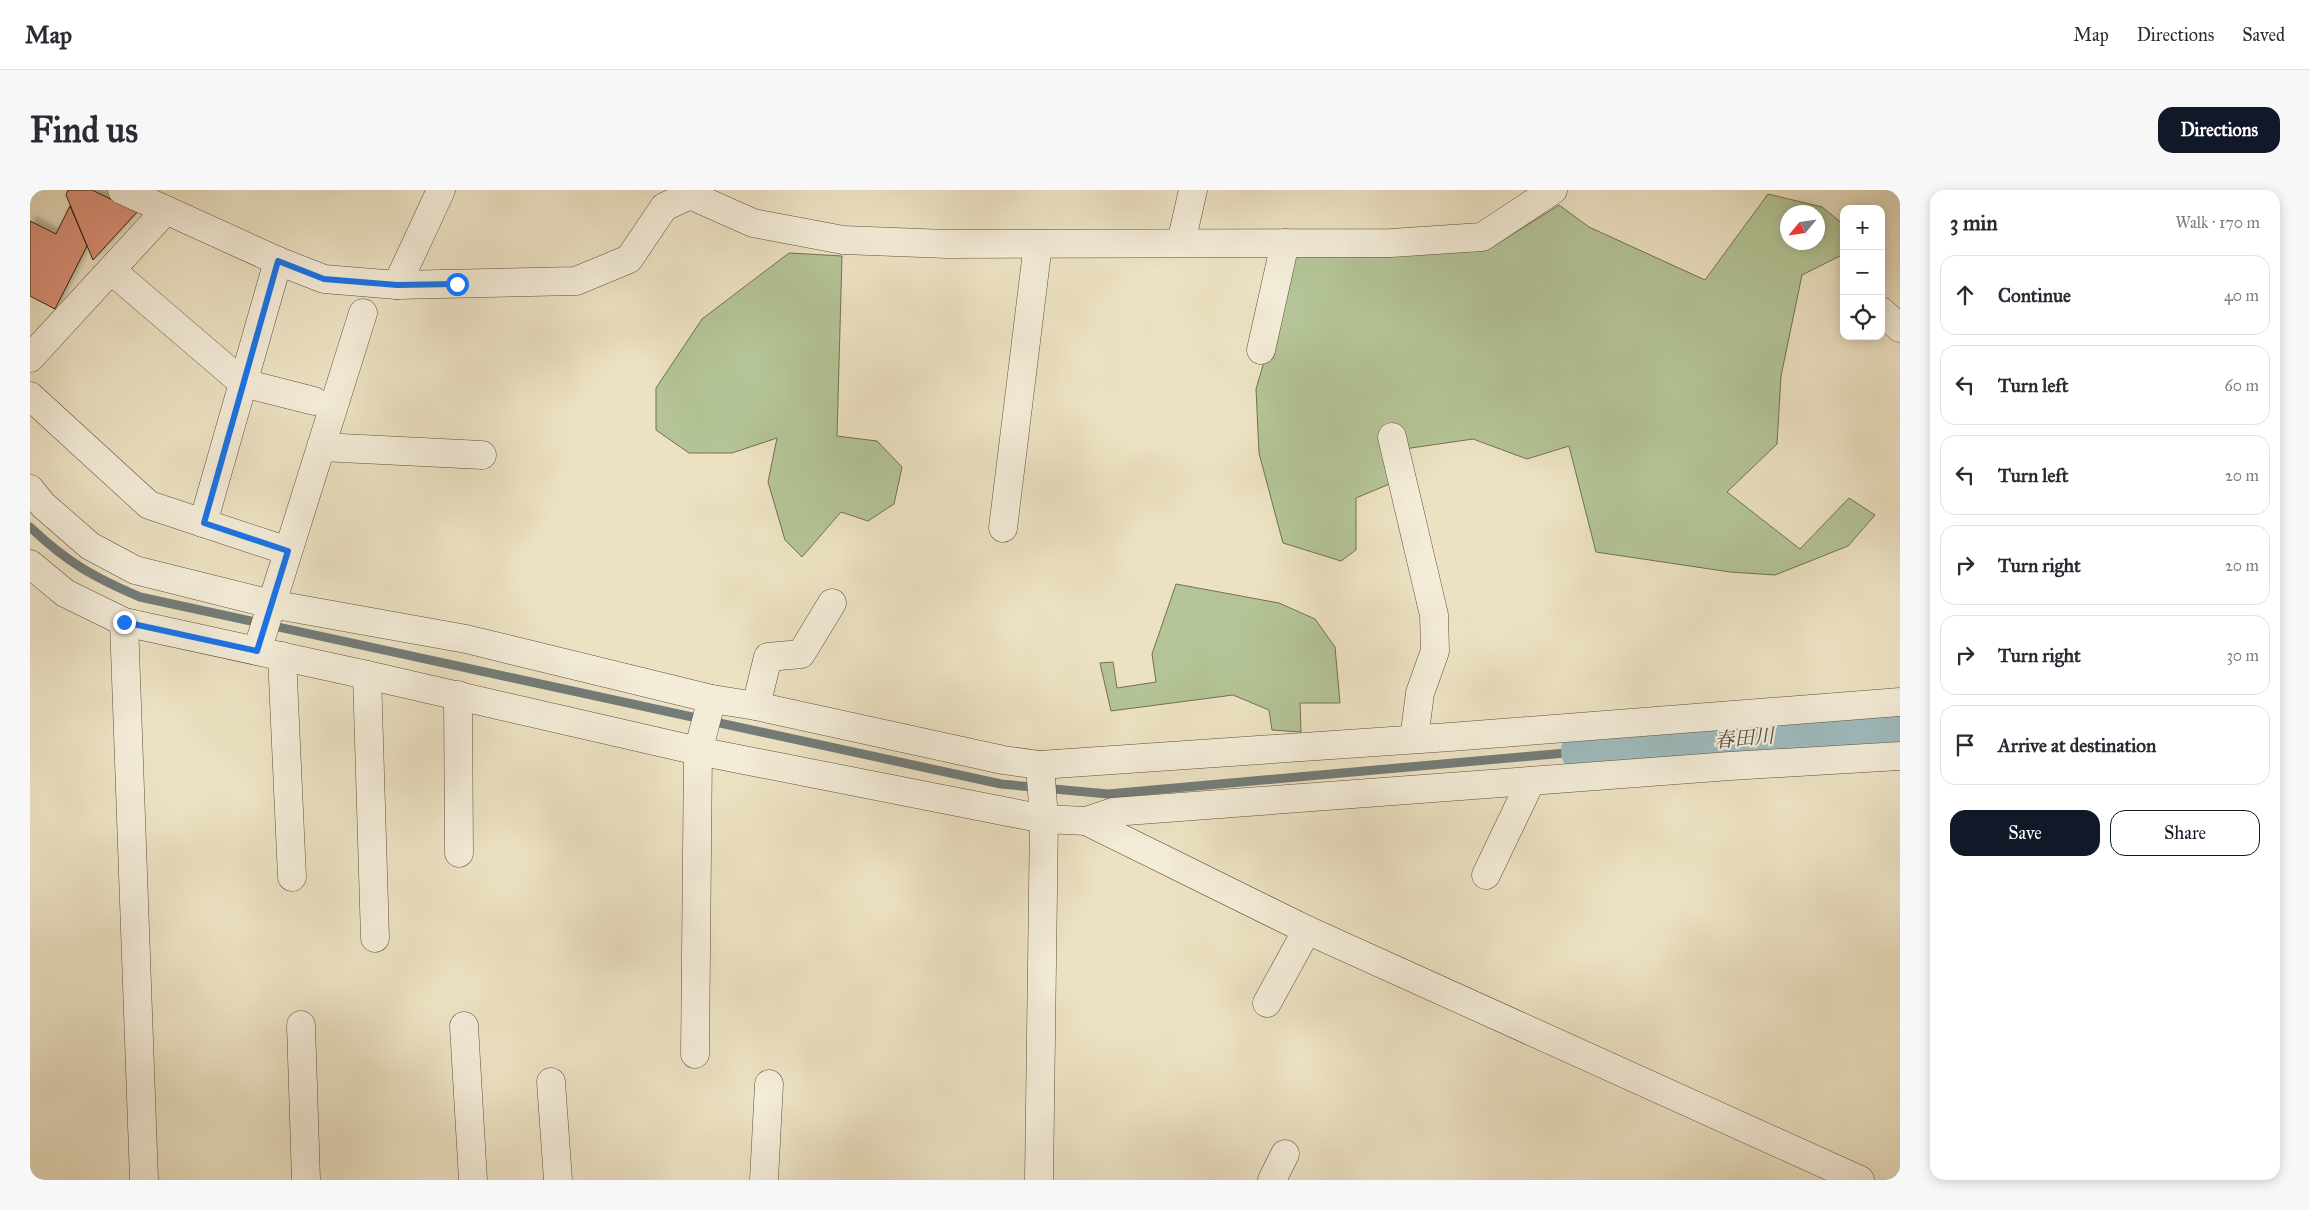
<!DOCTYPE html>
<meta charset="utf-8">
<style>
:root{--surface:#fff;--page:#f7f7f7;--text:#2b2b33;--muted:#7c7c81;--line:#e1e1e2;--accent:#111827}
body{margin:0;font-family:"IM FELL Great Primer","Noto Serif JP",serif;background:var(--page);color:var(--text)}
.controls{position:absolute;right:15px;top:15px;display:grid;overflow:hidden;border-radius:10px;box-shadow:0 2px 12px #0003}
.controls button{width:45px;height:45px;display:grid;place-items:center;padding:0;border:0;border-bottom:1px solid var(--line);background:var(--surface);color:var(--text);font:25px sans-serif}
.compass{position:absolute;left:1750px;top:15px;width:45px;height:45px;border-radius:50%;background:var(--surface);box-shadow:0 2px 12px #0003;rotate:241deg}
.stop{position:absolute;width:15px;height:15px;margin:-11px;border:4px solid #1a73e8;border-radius:50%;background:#fff}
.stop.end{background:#1a73e8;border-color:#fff;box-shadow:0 1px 5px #0008}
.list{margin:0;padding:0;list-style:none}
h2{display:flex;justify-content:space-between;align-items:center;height:65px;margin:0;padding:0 20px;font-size:21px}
h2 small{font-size:16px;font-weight:400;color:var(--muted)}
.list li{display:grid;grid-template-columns:32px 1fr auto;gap:15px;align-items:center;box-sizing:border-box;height:80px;margin:0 10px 10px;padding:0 10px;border:1px solid var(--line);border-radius:15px}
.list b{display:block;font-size:19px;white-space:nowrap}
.list em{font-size:16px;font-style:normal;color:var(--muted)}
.actions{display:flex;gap:10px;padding:15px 20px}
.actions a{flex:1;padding:11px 0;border:1px solid var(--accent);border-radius:15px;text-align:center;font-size:18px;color:var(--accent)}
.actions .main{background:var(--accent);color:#fff}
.icon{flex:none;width:28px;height:28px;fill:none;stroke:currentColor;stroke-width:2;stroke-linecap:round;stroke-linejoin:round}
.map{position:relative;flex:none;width:1870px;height:990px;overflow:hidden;border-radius:15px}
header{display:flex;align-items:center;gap:30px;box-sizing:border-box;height:70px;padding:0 25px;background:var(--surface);border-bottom:1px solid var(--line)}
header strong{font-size:24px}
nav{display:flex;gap:28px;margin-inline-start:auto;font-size:18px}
.intro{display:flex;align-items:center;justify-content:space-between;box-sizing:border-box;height:120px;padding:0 30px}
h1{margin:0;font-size:35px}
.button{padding:12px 22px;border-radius:15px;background:var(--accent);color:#fff;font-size:18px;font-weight:700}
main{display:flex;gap:30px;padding:0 30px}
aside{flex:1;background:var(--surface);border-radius:15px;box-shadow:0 2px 12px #0003}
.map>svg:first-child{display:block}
.green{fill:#b4c496;stroke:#747052;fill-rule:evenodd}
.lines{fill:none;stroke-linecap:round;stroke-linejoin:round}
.stream{stroke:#737c78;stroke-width:9}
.river{stroke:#9ebbbe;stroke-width:52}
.building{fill:#dc9279;stroke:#331d0e;filter:url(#shadow)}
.minor-casing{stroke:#614e3b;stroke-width:29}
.minor{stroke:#f3ecd8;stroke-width:28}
.route{stroke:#1a73e8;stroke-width:6}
.labels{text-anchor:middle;stroke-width:4.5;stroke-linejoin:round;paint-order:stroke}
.water-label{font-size:20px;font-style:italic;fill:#534c43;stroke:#f3ecd8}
</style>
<header>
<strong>Map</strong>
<nav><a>Map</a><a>Directions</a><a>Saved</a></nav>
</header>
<div class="intro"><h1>Find us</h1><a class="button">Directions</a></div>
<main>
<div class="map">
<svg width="1870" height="990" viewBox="0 0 1870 990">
<defs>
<filter id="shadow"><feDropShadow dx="4.5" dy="-4.5" stdDeviation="2.5" flood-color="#0004"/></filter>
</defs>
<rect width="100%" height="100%" fill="#ece2c3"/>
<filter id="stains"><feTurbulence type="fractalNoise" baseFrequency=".004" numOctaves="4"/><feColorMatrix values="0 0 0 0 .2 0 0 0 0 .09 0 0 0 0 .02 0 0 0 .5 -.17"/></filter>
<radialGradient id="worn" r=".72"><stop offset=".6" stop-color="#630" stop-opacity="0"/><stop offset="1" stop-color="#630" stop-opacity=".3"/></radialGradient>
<!-- green -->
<g class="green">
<path d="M1738,4L1792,17L1814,35V64L1772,85L1751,186L1747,254L1697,302L1770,359L1819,308L1845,325L1818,356L1745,385L1700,382L1566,362L1539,256L1497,269L1443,249L1353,262L1362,293L1326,308V360L1311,371L1253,353L1229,263L1226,199L1266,64L1459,59L1529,15L1559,37L1675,90ZM1758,22H1788V52H1758Z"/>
<polygon points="759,63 812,66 807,246 847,251 872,277 864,314 838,331 811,322 772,367 755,350 738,292 747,248 702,263 659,263 626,240 626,198 672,129"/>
<polygon points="1146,394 1249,413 1285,429 1305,457 1310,513 1270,513 1271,542 1242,540 1239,520 1203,505 1081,521 1070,473 1083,472 1087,498 1126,492 1122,464"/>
</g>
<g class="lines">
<!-- stream -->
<path class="stream" d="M0,337C37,372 63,387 110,407L971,594L1078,604L1557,561"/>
<!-- river -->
<polyline class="river" points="1557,561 1843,539 1870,535"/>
</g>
<!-- building -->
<g class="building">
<polygon points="38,0 62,0 107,22 63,70 36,5"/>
<polygon points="40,16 57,56 25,119 0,106 0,31 26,44"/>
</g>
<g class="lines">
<!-- minor casing -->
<g class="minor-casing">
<g id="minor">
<polyline points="92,0 248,71 294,89 367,95 546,91 599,69 634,17 660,5 723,33 813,50 917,54 1361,53 1452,47 1523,0"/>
<polyline points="1151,53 1163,0"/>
<polyline points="81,80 213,193 284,211"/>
<polyline points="367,95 411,0"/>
<polyline points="1851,121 1870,138"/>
<polyline points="1231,160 1255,53"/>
<polyline points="0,168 136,20"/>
<polyline points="0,206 119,315 258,361"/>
<polyline points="1362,247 1404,425 1405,461 1390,503 1384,549"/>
<polyline points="291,257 452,265"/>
<polyline points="0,299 13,315 60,356 105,380 241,414 436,449 682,509 726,516 973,570 1010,575 1420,547 1870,512"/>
<polyline points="173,333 248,71"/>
<polyline points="973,338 1008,54"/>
<polyline points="0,374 35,403 94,432 337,485 668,561 1014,629 1056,631 1083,622 1700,576 1870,566"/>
<polyline points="94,432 114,990"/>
<polyline points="227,461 333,123"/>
<polyline points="252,466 262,687"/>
<polyline points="337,485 345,748"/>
<polyline points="428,505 429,663"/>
<polyline points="726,516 738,467 771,464 802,413"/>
<polyline points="1056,631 1277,740 1830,990"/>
<polyline points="1456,685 1501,591"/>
<polyline points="1237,813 1277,740"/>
<polyline points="271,835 276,990"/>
<polyline points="434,836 443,990"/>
<polyline points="665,864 668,561 682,509"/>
<polyline points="521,892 528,990"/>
<polyline points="734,990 739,894"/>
<polyline points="1009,990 1014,629 1010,575"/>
<polyline points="1242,990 1255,964"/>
</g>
</g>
<!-- minor -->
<use href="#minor" class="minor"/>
</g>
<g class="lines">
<!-- route -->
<polyline class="route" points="94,432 227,461 258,361 174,333 248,71 294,89 367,95 427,94"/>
</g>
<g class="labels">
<!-- water labels -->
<g class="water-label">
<text transform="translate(1714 548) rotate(-5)" y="7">春田川</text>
</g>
</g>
<rect width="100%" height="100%" filter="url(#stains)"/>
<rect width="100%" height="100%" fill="url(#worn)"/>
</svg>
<div class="controls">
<button>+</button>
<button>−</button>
<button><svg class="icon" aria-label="locate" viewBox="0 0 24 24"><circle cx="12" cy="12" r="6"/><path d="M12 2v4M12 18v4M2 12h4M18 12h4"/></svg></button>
</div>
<svg class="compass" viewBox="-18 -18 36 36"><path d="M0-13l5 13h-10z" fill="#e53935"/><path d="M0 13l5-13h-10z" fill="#7c7c81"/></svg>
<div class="stop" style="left:427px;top:94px"></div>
<div class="stop end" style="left:94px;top:432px"></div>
</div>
<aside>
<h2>3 min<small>Walk · 170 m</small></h2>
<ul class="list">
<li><svg class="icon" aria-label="ahead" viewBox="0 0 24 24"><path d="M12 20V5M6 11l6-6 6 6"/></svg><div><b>Continue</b></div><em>40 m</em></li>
<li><svg class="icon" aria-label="left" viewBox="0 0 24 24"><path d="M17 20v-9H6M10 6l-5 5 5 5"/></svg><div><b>Turn left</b></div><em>60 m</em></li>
<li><svg class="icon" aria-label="left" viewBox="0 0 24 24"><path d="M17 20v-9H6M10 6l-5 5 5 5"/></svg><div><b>Turn left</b></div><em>20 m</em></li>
<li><svg class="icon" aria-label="right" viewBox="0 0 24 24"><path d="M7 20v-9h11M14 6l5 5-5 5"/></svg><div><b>Turn right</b></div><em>20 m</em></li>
<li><svg class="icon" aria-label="right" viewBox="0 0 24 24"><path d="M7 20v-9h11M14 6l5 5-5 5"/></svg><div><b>Turn right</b></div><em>30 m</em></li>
<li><svg class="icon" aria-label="arrive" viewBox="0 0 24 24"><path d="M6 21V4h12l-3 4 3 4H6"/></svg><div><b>Arrive at destination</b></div></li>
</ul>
<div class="actions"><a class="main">Save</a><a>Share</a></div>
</aside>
</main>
